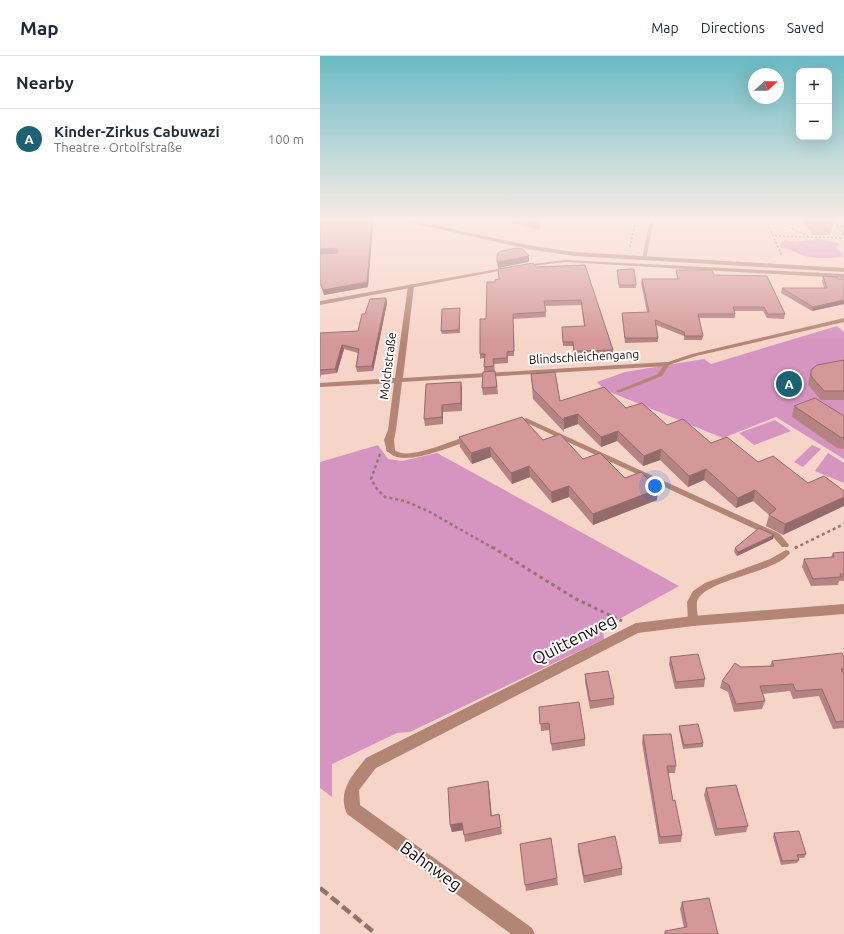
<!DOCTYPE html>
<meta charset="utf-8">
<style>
:root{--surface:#fff;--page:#f6f6f7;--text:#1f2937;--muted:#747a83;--line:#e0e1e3;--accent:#1d6174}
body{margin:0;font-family:Ubuntu,sans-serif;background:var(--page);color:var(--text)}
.controls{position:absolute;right:12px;top:12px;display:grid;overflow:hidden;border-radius:8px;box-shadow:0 4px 16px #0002}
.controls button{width:36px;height:36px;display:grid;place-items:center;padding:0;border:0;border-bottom:1px solid var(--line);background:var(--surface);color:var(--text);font:20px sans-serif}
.compass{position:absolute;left:428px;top:12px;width:36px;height:36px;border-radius:50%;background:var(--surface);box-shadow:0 4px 16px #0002;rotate:69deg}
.you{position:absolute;left:335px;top:430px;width:14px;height:14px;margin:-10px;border:3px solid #fff;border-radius:50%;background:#1a73e8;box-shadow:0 0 0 6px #1a73e833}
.badge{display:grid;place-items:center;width:26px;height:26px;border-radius:50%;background:var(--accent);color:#fff;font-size:13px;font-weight:700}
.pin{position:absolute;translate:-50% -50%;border:2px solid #fff;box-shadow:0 1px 4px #0006}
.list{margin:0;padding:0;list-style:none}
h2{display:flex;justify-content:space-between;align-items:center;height:52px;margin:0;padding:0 16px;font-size:17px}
h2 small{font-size:13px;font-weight:400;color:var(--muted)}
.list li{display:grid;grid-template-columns:26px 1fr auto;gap:12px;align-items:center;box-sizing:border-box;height:60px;padding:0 16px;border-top:1px solid var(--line)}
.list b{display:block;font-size:15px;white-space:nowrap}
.list p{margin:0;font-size:13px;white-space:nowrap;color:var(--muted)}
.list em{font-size:13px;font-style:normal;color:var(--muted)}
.map{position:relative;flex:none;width:524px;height:878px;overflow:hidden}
header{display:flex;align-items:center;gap:24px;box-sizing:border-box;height:56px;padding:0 20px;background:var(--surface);border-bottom:1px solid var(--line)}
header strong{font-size:19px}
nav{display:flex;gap:22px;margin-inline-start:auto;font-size:14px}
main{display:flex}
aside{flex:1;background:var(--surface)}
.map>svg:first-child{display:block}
.green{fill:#d694c0}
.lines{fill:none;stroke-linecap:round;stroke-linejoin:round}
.path-far2{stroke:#93776e;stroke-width:1.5;stroke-dasharray:2 2;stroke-linecap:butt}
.path-far1{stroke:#93776e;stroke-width:2.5;stroke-dasharray:3 3;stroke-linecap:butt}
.path{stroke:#93776e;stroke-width:3;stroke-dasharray:3.5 3.5;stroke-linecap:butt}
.service{fill:#b38575;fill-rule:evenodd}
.minor{fill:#b38575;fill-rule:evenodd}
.tertiary{fill:#b38575;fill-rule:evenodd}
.rail{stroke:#90746c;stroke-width:4.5;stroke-dasharray:10 4.5;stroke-linecap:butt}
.wall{fill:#b58382}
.shaded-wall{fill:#946a6a}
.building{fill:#d39897;stroke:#946a6a}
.labels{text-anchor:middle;stroke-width:4;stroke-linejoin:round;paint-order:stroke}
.far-street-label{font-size:12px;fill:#1d0a05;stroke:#fefefe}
.near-street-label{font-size:17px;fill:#1d0a05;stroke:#fefefe}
</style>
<header>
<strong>Map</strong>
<nav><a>Map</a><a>Directions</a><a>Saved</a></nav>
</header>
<main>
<aside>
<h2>Nearby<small></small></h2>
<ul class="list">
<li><span class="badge">A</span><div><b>Kinder-Zirkus Cabuwazi</b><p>Theatre · Ortolfstraße</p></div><em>100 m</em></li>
</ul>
</aside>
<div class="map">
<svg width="524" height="878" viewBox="0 0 524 878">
<rect width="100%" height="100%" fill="#f7d4c8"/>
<!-- green -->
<g class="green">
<path d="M495,182L518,187L519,188L516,192L523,198L521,201C510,202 496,203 485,200C476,197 470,192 461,192L460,188L465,184L476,186L493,184Z"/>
<polygon points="517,270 524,276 524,403 456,361 403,382 285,334 277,326 305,316 384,303 391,308"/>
<polygon points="455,364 471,375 434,389 419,377"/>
<polygon points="58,389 68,403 82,405 117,397 359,530 283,572 284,583 90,676 77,677 12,708 12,741 0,732 0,406"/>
<polygon points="492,389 501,393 483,411 474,406"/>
<polygon points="508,397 524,407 524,427 495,415"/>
</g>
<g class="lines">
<!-- path-far2 -->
<g class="path-far2">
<polyline points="446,164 462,200"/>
<polyline points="454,164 488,180"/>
<polyline points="468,164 473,173"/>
<polyline points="513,164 524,180"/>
<polyline points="517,170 524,170"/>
<polyline points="455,180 524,182"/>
<polyline points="310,191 316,164"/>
</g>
<!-- path-far1 -->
<g class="path-far1">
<polyline points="60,398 51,423 57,433 65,441 85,445 108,455 173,492"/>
<polyline points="475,492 524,468"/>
</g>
<!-- path -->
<g class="path">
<polyline points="172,491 256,543 302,565"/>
<polyline points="475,492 477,491"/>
<polyline points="284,566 292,561"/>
</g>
<!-- service -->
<g class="service">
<polygon points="330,164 334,164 326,203 324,204 322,203"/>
<polygon points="245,204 524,218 524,222 245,206 204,211 202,210 204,209"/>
<polygon points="188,211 190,212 190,213 0,249 0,245"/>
<polygon points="524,262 524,266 376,300 349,309 342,320 301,336 297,336 296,335 338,318 345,307 372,298"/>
<polygon points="206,362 460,478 469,489 468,491 462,491 454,482 205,366 196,369 192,367 194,366"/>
<path d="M148,380H151L152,382L151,384C133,390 95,406 77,401C73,400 69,397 66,394L70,392C74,393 77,396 81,397C99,400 130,385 148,380Z"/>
<path d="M466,494L469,495L470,497C456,517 381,524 377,546C376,552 378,559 378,565L376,568L373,569L370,568L368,565L367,546L373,535L385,527L450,503Z"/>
</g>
<!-- minor -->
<g class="minor">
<polygon points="91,228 94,230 83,322 347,306 351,308 347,310 82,326 76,374 74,384 75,394 73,396 67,396 64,384 68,374 74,327 0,331 0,327 75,322 88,230"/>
<path d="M524,548V558L373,570L318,577L56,712L39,734L40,749L212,872L215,878H191L27,758C17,735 32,720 46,702L316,567L373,560Z"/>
</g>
<!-- tertiary -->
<polygon class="tertiary" points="78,164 90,164 213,190 255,196 524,212 524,216 255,200 213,194"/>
<!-- rail -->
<polyline class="rail" points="0,832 56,878"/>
</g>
<!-- wall -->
<g class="wall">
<polygon points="0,164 53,167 48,231 4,239 0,228"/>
<polygon points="176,164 220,164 219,173"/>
<polygon points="481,164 514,164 510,179 492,179 486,169 484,169"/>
<polygon points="265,209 293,294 293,299 254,300 253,290 243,290 242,271 264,270 261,249 225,250 226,261 193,263 194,300 188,300 188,307 174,308 178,338 163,339 162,332 164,315 164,302 160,303 160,298 166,263 175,226 179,223 216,211"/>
<polygon points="297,214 316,229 316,232 299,232"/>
<polygon points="356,214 394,219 465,258 464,263 447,262 443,255 414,255 415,258 415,262 379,262 383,280 382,284 364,284 364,280 336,269 338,282 338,286 305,287 302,261 302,257 327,256 321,227 322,223 357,223 356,217"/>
<polygon points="503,220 518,223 524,223 524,248 492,255 461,237 462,232 504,232 502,225"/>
<polygon points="66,242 67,247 53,315 37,316 36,311 38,297 24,293 17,317 1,319 0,323 0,277 38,275 45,258"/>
<polygon points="140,255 140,277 122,278 121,275"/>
<polygon points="524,304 524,344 501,344 488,329 489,323 491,314"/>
<polygon points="211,318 240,345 306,352 488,427 463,479 446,470 449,459 433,445 416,452 384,424 368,431 340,404 323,410 297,385 281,391 258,368 244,373 244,376 213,343"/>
<polygon points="141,326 142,333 142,355 123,356 123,368 105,370 104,363"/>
<polygon points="474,350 524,360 524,393 517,392 472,361"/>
<polygon points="139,381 223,384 305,422 337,444 273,469 249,441 232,447 210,421 192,428 171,401 152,408 140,391"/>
<polygon points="453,483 417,500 414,496 415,492"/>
<polygon points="524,496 524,525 519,525 518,529 491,530 482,511 484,503 511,501 513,497"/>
<polygon points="350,601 385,623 384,631 355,633 349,608"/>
<polygon points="524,601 524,672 513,673 499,640 473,643 470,635 442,638 445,645 442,653 414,656 408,636 400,632 402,625 421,611 450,610 452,605"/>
<polygon points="265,618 294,642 294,649 270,653 265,626"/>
<polygon points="219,651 265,683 265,690 232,695 230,674 221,675"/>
<polygon points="359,670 383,687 383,691 363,693 359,674"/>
<polygon points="323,679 356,710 355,717 348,717 353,745 362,779 361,786 339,788 322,687"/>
<polygon points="169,732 172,760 179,758 182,778 145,786 144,779 143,774 132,776 130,769"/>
<polygon points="386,732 428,770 426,776 395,780 384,739"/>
<polygon points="454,777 486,798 484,802 478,802 479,804 477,807 461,809 453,781"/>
<polygon points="200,788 237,822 238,829 206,835"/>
<polygon points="258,788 302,812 302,819 264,827 258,795"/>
<polygon points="362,846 398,878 344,878 345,875 364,872 360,853"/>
</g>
<!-- shaded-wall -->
<g class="shaded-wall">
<polygon points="52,164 53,167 48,231 4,239 3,234"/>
<polygon points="15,192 16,197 0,198 0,193"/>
<polygon points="209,200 209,206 178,212 177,206"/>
<polygon points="66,242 67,247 53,315 52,310"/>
<polygon points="524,244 524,248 492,255 493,251"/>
<polygon points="22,289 24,293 17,317 15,313"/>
<polygon points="141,326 142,333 142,355 141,347"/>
<polygon points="122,349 123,356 123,368 122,361"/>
<polygon points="258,358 258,368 244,373 244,362"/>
<polygon points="298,375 297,385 281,391 281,381"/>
<polygon points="170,391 171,401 152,408 151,397"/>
<polygon points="341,393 340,404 323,410 324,400"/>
<polygon points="209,410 210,421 192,428 191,417"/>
<polygon points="386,413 384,424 368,431 369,420"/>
<polygon points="249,430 249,441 232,447 231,436"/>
<polygon points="338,433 337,444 273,469 273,458"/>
<polygon points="435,434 433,445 416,452 418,442"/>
<polygon points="524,441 524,450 463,479 465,468"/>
<polygon points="454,479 453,483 417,500 418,496"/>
<polygon points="168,725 169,732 172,767 171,760"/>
<polygon points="142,767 144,774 132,776 130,769"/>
</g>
<!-- building -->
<g class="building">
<polygon points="0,164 52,164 47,226 3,234 0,226 0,198 17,197 18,194 15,192 0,193"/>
<polygon points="190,164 220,164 219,170"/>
<polygon points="197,192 203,193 209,200 177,206 177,198 181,195"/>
<polygon points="213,207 216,211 265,209 293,294 254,295 253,286 243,286 242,271 265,270 261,244 224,245 226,256 193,258 194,295 187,296 187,302 173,303 174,310 164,311 165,298 160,298 160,263 166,263 167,226 175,226 175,224 179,223 178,213"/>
<polygon points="314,213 316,229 299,229 297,214"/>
<polygon points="356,214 392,214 394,219 447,220 465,258 448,258 444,251 413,251 415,258 378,258 383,280 365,280 364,276 335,264 338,282 305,282 302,257 329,256 322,223 358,223"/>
<polygon points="503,220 517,221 518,223 524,223 524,244 493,251 462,232 507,232"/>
<polygon points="66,242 52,310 36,311 39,293 22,289 15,313 0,314 0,277 38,275 42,258 45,258 50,243"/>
<polygon points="140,252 139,274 121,275 122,253"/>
<polygon points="524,304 524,335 504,335 491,320 491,314 497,309"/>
<polygon points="175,315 177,331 162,332 163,316"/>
<polygon points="235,316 240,345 284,331 306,352 322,347 347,369 363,363 391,387 407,381 438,406 453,400 488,427 504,420 524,435 524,441 465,468 449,459 456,453 435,434 418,442 386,413 369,420 341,393 324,400 298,375 281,381 258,358 244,362 244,365 213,333 211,318"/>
<polygon points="141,326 141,347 122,349 122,361 104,363 106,328"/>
<polygon points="495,342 524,360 524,382 520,381 474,350"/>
<polygon points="202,361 223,384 240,378 263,403 280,397 305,422 321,416 338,433 273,458 249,430 231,436 209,410 191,417 170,391 151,397 139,381"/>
<polygon points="439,472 454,479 418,496 415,492"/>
<polygon points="524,496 524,518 520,518 521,521 493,523 484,503 514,501 513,497"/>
<polygon points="522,597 524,601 524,613 521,613 524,619 524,665 516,666 502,633 476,635 473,628 440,630 445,645 416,648 409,629 402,625 415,607 421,611 454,610 452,605"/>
<polygon points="378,598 385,623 356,626 350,601"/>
<polygon points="288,615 294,642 270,645 265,618"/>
<polygon points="259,646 265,683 231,688 229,667 220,668 219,651"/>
<polygon points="378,668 383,687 364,689 359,670"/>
<polygon points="351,678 356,710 347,710 353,745 355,744 362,779 340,781 323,679"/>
<polygon points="168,725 171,760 179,758 181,771 144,779 142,767 130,769 128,732"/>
<polygon points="416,729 428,770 397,773 386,732"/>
<polygon points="479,775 486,798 477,799 479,804 462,805 454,777"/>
<polygon points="295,780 302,812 264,820 258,788"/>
<polygon points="231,782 237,822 205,829 200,788"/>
<polygon points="389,842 398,878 346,878 345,875 367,871 362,846"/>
</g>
<!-- sky -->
<linearGradient id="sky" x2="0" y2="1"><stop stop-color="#69bbc4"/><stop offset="0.57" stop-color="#fbece6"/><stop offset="1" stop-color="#fbece6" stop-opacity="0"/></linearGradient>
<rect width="524" height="287" fill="url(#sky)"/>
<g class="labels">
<!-- far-street labels -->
<g class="far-street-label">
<text transform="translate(264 301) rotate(-3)" y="4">Blindschleichengang</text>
<text transform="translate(68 310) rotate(-83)" y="4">Molchstraße</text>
</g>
<!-- near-street labels -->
<g class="near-street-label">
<text transform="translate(254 583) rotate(-27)" y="6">Quittenweg</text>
<text transform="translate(111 810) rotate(36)" y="6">Bahnweg</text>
</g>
</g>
</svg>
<div class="controls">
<button>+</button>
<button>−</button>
</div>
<svg class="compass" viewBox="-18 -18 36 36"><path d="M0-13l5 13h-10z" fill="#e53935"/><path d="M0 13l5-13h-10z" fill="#747a83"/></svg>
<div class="you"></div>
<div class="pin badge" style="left:469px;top:328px">A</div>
</div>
</main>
